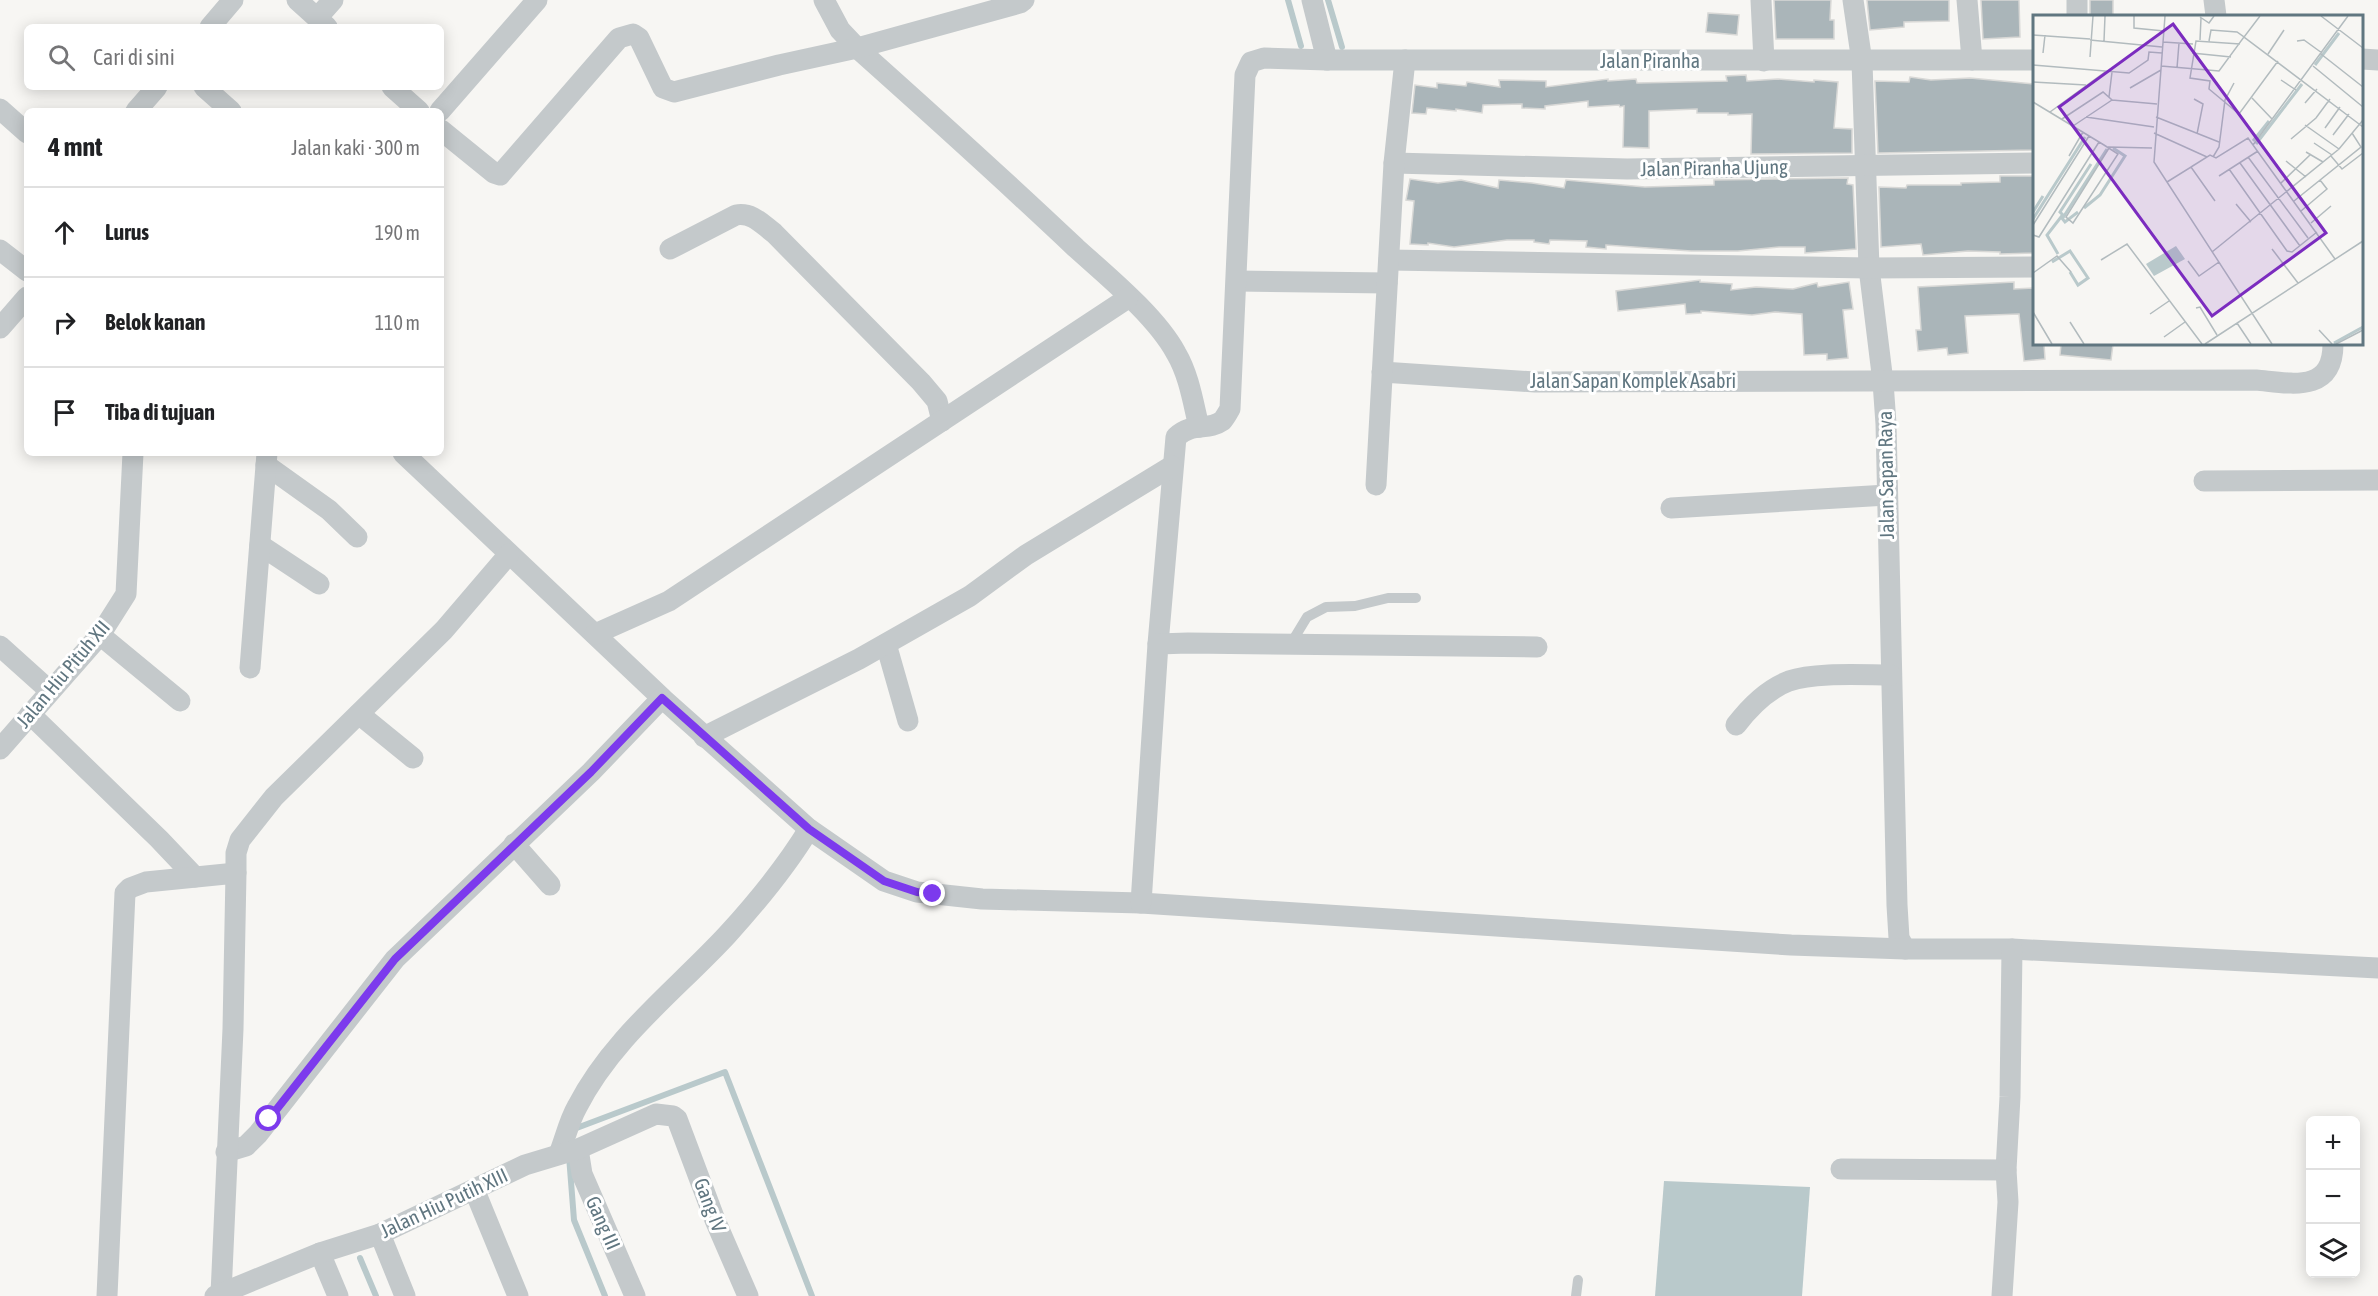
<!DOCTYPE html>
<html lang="id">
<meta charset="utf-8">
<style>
:root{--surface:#fff;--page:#f6f6f6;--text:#202124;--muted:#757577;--line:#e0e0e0}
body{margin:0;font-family:"Asap Condensed",sans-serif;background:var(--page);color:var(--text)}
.controls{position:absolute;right:18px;bottom:18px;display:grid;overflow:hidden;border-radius:9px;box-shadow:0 3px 15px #0003}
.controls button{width:54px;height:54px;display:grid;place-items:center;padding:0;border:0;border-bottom:2px solid var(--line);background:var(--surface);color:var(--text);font:30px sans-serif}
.stop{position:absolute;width:18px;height:18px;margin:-14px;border:4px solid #7c3aed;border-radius:50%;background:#fff}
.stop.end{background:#7c3aed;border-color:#fff;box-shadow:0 2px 6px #0008}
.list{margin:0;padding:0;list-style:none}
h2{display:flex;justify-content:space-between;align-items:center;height:78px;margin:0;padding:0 24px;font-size:26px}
h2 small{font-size:20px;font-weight:400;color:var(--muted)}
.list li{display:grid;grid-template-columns:39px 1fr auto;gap:18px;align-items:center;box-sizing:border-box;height:90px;padding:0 24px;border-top:2px solid var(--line)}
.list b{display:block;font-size:22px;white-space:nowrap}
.list em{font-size:20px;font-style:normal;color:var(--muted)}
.icon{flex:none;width:33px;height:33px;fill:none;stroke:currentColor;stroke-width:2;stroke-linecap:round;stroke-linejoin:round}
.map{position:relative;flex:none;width:2378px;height:1296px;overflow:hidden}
.search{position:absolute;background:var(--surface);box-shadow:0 3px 15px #0003;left:24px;top:24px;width:420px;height:66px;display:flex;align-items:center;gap:15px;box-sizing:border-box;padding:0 21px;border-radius:9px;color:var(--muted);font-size:22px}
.panel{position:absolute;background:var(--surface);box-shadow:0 3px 15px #0003;left:24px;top:108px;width:420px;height:348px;border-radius:9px}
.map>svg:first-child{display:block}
.water{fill:#b9c9cb}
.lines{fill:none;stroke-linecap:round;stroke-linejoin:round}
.stream{stroke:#b9c9cb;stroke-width:6}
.building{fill:#aab5b9;stroke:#d8d8d6;stroke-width:1.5}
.lane{stroke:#c4c9cb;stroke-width:10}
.street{stroke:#c4c9cb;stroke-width:21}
.route{stroke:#7c3aed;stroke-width:8}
.labels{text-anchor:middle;stroke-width:6;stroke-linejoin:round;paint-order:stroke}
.street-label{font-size:20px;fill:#607680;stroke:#fff}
.inset-river{fill:none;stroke:#b9c9cb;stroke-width:3}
.inset-road{fill:none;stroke:#b2bbbe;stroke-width:1.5}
.view{fill:#7b2cbf;fill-opacity:0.15;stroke:#7b2cbf;stroke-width:3}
.inset-edge{fill:none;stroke:#607680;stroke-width:3}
</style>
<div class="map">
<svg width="2378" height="1296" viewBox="0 0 2378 1296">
<rect width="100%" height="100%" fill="#f7f6f3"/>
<!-- water -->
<polygon class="water" points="1664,1181 1810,1187 1802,1296 1655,1296"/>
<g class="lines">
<!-- stream -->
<g class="stream">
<polyline points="1288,0 1301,46"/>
<polyline points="1328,0 1342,47"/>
<polyline points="574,1129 725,1072 812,1296"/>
<polyline points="569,1156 574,1220 605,1296"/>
<polyline points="360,1258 376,1296"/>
</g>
</g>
<!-- building -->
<g class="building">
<polygon points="1774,0 1831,0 1830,20 1834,20 1834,39 1776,39"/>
<polygon points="1867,0 1949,0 1949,21 1904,22 1904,27 1870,30"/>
<polygon points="1981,0 2019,0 2020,37 1983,39"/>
<rect x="2090" y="0" width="23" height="16"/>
<polygon points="1708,13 1739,15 1737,35 1706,32"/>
<polygon points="1746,75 1747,81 1778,79 1814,82 1814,80 1838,82 1834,128 1852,129 1852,153 1751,154 1752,114 1728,115 1728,113 1697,113 1697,109 1649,111 1649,148 1623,147 1624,106 1620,107 1619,105 1588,107 1588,101 1545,106 1545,109 1522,108 1522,104 1483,105 1482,113 1456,109 1456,111 1427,108 1426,114 1412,113 1415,85 1437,88 1437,83 1466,86 1467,82 1500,87 1499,80 1546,81 1546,87 1608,79 1608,81 1636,79 1637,83 1727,81 1726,76"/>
<polygon points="1910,77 1931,80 1970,78 2034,84 2034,150 1878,153 1875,81 1909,82"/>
<polygon points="2000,176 2034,176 2034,253 2000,254 2000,252 1968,251 1923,255 1921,244 1881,247 1879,187 1906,188 1907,185 1961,185 1961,183 2000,182"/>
<polygon points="1848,178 1847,184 1853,185 1856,249 1805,253 1805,247 1779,247 1738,251 1691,251 1606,245 1606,249 1586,247 1587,241 1550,240 1549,244 1534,242 1534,240 1507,240 1454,247 1428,243 1428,245 1410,244 1414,201 1406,200 1410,179 1438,183 1461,180 1498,188 1499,180 1532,183 1564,188 1566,180 1645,187 1714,185 1714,180"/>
<polygon points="1700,280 1700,282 1732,284 1731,290 1756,287 1793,289 1817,283 1818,287 1849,282 1853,309 1843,310 1848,358 1827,360 1827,354 1804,355 1802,314 1775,312 1752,315 1701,311 1701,313 1686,314 1685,304 1618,311 1616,291"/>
<polygon points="2014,282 2014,289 2034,288 2034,344 2044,344 2045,359 2024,361 2019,314 1965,316 1968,353 1948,355 1947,348 1918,351 1916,330 1921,330 1918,287"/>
<polygon points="2061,344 2113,344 2111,360 2060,355"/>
</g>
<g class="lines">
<!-- lane -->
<g class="lane">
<polyline points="1290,645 1307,617 1326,607 1355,606 1388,598 1416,598"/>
<polyline points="1576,1296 1578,1280"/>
</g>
<!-- street -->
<g class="street">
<polyline points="297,0 327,27"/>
<path d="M824,0L840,30L857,48C931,114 1004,180 1076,248C1107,276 1156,316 1176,353C1189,375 1193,402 1199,427"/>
<polyline points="1312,0 1327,60"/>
<polyline points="1761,0 1764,61"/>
<polyline points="1853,0 1862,62 1869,268 1883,382 1886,424 1897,905 1899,938 1905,949"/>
<polyline points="1967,0 1972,60"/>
<polyline points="2214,0 2216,16"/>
<polyline points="2077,16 2077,0"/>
<polyline points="317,18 333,0"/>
<polyline points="210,27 233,0"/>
<polyline points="2362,59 2378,60"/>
<polyline points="204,87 231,111"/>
<polyline points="392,87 419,111"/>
<polyline points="0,109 27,133"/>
<polyline points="136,111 157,87"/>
<polyline points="440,111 537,0"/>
<polyline points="441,130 494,173 500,175 619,38 633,34 639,38 663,88 674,92 779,65 857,48 1020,3 1024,0"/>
<polyline points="1394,163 1627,169 2034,163"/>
<path d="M670,249L736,215C752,212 762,224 774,233L921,382L937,401L942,421"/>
<polyline points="0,250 27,271"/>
<polyline points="1389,260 1869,268 2034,267"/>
<polyline points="1237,281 1387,283"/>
<polyline points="0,328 27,297"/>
<path d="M1382,372L1535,382L2256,380C2290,383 2333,394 2333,344"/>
<polyline points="403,453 662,698 809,829 884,881 917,892 982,899 1141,903 1791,945 1905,949 2012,949 2378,968"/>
<polyline points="266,465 329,510 357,537"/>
<polyline points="2204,481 2378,480"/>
<polyline points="1376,485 1394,163 1405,60"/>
<polyline points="1671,508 1887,495"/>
<polyline points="260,545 319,584"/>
<polyline points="595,634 669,601 1128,298"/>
<polyline points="100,635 180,701"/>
<polyline points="886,644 908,721"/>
<path d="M1158,644L1176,437C1192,422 1208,431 1222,421C1225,418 1228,412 1230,409L1245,75L1251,62L1264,58L1327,60H2034"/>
<polyline points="0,646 50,691"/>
<polyline points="250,668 267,453"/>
<polyline points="30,714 159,839 195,877"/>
<polyline points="359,714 413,758"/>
<path d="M1736,725C1749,708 1768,689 1789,681C1815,672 1862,675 1891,675"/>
<polyline points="704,737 859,659 970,596 1026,555 1172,466"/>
<polyline points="0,749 100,635 126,594 133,453"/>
<polyline points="514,844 550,885"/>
<polyline points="236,873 236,853 240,840 274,797 444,630 509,554"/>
<polyline points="1141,903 1158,644 1188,643 1537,647"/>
<polyline points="578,1149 582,1174 635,1296"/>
<polyline points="226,1152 246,1146 258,1134 395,959 591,772 662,698"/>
<path d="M559,1154C565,1139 569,1121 577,1107C612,1038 676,990 727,935C757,902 786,867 809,829"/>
<polyline points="1841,1169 2006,1170 2010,1097 2012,949"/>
<polyline points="474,1189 518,1296"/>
<polyline points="380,1234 405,1296"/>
<polyline points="320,1253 338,1296"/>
<polyline points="107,1296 125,893 130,888 146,882 236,873 233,1029 221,1294"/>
<polyline points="215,1296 320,1253 380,1234 525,1165 578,1149 656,1114 673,1116 677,1119 715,1220 748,1296"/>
<polyline points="2002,1296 2008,1202 2006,1170"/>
</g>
</g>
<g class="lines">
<!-- route -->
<polyline class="route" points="269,1119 395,959 591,772 662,698 809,829 884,881 917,892 933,894"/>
</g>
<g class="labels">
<!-- street labels -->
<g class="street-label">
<text x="1650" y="68">Jalan Piranha</text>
<text transform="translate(1714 168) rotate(-1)" y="7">Jalan Piranha Ujung</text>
<text x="1633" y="388">Jalan Sapan Komplek Asabri</text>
<text transform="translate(1886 475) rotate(-91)" y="7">Jalan Sapan Raya</text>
<text transform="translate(63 674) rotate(-50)" y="7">Jalan Hiu Pituh XII</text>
<text transform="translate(444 1203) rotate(-25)" y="7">Jalan Hiu Putih XIII</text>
<text transform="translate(710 1205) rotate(69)" y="7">Gang IV</text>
<text transform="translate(603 1223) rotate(66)" y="7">Gang III</text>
</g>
</g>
<!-- overview -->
<g transform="translate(2033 15)">
<rect width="330" height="330" fill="#f7f6f3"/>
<path d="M143,231L152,244L121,261L113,249Z" fill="#b9c9cb"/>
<path class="inset-river" d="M282,50L306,18M220,126L236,106M223,129L269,69M58,149L27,197L31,201L74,134M51,193L67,180L92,141L80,133M0,197L10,181M0,204L52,122M25,239L14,220L28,202L32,207L45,197M19,247L37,236L55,263L45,270L37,257M301,328L330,312"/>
<path class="inset-road" d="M101,1V13L131,16M132,1L121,147L239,329M227,1L211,22L330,112M288,1L330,33M167,2L176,8L181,1M0,20L57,24M57,25L129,32M167,25L168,3M71,26L72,1M264,26L271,25L289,38M130,27L160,29M207,29L163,26L157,63L177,66L176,74L206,99L245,46M10,38L12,20M159,38L198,42M235,39L251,15M288,39L330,72M57,42L60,1M0,50L96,58L115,45L116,37L129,38M128,51L186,56L211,22L204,17L178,15L176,26M280,51L330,92M144,53L146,28M248,65L263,75M0,67L53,70M97,73L128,55M76,82L79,57M219,83L239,104M161,84L170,89L164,119M79,85L124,89M0,87L71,130L85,139L40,208L33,202L76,133M272,88L284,74M17,97L72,57M53,102L121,112M123,102L186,127M29,104L70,77L79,85L40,111M272,110L306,134M292,113L307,92M121,118L174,142M300,120L316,99M258,124L283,103L297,84M281,128L299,140M220,130L315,1M75,132L119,133M273,137L290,147M36,141L50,117M298,141L309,154L330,138M180,142L186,132L192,85L201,68M215,142L275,223M253,146L273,162M207,148L267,231M158,152L177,140L183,143L215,123L302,244M196,154L254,236L259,237L284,217M186,161L225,136M134,167L158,152L182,186M248,168L278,139M261,186L328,132L319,118M203,189L218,207M268,196L294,174L287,165M278,208L298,191M0,210L56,121M0,220L6,222L66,127M239,234L265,268M179,237L306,134L330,105M68,245L94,229L169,329M155,246L166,261L186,247M0,258L24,241L38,257M163,293L167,292L184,320M0,297L19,329M117,299L136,286M37,307L51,329M204,308L218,329M286,315L299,329M131,322L152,307M172,329L330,226M303,329L330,315"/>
<path class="view" d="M140,9L293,218L179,301L26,92Z"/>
<rect width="330" height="330" class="inset-edge"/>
</g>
</svg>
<div class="controls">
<button>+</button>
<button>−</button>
<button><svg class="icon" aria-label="layers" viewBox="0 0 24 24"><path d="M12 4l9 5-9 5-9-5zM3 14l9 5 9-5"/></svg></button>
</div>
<div class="stop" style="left:269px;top:1119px"></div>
<div class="stop end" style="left:933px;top:894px"></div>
<div class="search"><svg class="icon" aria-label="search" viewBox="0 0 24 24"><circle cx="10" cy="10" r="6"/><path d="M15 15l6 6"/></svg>Cari di sini</div>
<section class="panel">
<h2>4 mnt<small>Jalan kaki · 300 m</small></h2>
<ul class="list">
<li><svg class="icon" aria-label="ahead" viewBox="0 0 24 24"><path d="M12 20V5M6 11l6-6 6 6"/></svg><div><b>Lurus</b></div><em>190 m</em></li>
<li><svg class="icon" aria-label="right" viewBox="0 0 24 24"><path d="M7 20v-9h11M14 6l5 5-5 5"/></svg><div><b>Belok kanan</b></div><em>110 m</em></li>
<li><svg class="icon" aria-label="arrive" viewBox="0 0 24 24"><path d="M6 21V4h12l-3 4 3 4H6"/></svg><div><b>Tiba di tujuan</b></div></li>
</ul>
</section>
</div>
